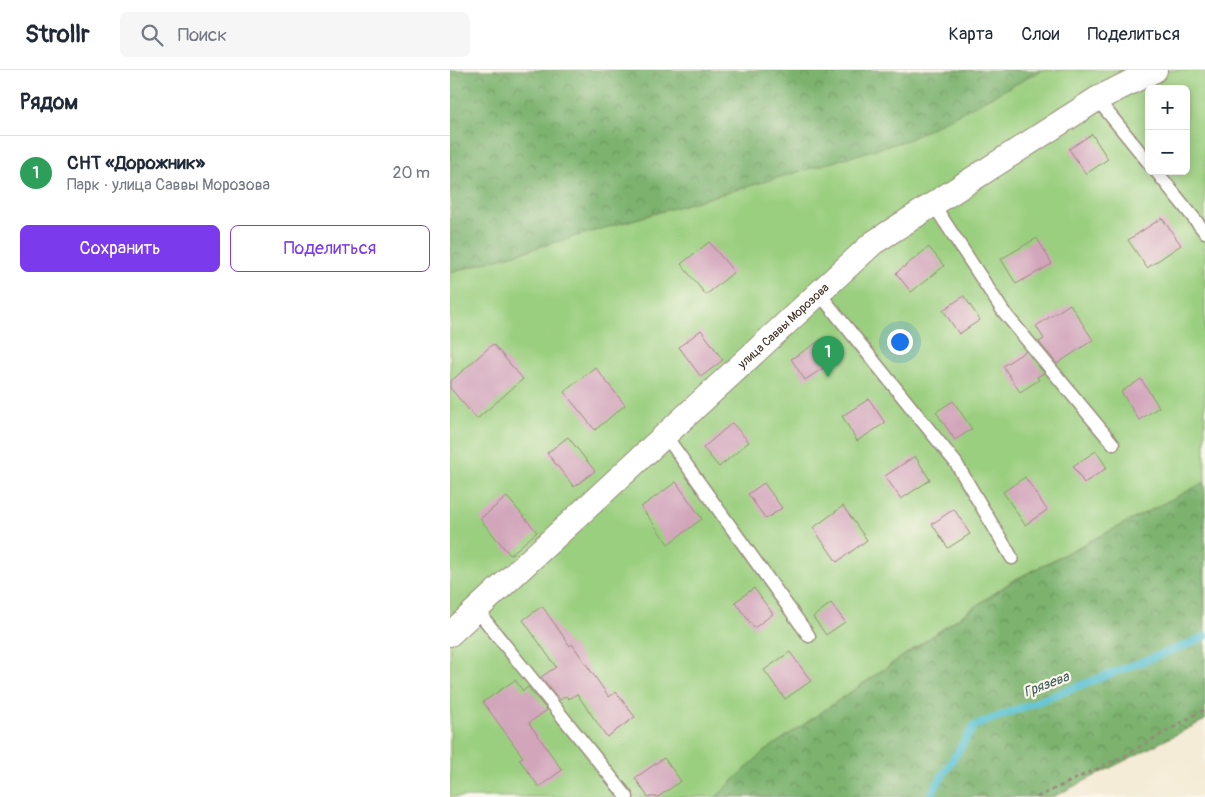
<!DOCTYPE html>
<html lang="ru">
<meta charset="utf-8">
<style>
:root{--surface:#fff;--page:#f6f6f7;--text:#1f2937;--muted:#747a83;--line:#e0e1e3;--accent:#7c3aed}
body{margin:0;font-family:Pangolin,sans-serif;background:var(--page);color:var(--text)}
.controls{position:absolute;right:15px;top:15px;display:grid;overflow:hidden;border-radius:8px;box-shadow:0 2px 12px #0003}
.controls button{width:45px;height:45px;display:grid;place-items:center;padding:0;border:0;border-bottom:1px solid var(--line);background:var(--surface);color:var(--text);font:25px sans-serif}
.you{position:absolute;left:449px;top:271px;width:18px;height:18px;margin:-12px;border:4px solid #fff;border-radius:50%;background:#1a73e8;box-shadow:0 0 0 8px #1a73e833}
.badge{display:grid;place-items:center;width:32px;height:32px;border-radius:50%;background:var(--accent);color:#fff;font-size:16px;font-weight:700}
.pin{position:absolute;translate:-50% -41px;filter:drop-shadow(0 1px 2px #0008)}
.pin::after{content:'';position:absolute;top:26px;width:18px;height:15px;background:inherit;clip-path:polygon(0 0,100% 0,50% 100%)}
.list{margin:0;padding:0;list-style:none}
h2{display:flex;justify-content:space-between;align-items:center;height:65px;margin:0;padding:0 20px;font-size:21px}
h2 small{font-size:16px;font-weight:400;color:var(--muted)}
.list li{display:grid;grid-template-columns:32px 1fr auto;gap:15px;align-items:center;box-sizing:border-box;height:75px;padding:0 20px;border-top:1px solid var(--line)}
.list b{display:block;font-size:19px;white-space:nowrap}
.list p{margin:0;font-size:16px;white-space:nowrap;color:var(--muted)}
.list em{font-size:16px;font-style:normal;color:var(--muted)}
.actions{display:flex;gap:10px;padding:15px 20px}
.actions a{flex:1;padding:11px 0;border:1px solid var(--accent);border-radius:8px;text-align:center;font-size:18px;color:var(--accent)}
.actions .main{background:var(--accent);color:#fff}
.icon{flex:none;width:28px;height:28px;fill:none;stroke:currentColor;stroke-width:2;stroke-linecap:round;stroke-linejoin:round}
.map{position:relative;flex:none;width:755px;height:727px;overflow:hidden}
header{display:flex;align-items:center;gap:30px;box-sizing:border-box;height:70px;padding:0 25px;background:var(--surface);border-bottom:1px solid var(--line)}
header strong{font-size:24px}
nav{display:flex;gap:28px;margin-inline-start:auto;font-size:18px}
.search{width:350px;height:45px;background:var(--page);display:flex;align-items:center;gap:12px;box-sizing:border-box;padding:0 18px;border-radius:8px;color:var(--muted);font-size:19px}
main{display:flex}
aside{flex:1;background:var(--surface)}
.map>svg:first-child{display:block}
.forest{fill:url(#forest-crowns);stroke:#5c6e46}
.garden{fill:#9bcf80;stroke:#6b7c4f;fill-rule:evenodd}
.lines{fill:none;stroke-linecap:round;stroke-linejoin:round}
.stream{stroke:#54bfd0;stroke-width:8}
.building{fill:#d2a5bb}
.service-casing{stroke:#988b7a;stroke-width:15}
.minor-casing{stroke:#988b7a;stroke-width:26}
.path{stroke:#988b7a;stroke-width:3;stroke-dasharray:4 4;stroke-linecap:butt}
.service{stroke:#fff;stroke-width:12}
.minor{stroke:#fff;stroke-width:24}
.labels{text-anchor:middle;stroke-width:4.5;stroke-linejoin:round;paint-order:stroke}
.street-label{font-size:12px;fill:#3b2a1e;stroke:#fbf7ec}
.water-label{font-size:14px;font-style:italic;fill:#445e5c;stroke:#fbf7ec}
</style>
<header>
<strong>Strollr</strong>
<div class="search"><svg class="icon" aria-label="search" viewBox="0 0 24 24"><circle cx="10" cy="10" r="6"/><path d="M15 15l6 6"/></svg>Поиск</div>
<nav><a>Карта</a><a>Слои</a><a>Поделиться</a></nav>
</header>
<main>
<aside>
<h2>Рядом<small></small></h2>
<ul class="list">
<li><span class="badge" style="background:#2e9e5b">1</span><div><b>СНТ «Дорожник»</b><p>Парк · улица Саввы Морозова</p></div><em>20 m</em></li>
</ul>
<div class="actions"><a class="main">Сохранить</a><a>Поделиться</a></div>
</aside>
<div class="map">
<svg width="755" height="727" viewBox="0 0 755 727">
<defs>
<pattern id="forest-crowns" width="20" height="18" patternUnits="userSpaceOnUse" patternTransform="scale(1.25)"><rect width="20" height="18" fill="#7cb26e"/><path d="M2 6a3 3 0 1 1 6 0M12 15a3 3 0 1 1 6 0" fill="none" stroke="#67915a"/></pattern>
</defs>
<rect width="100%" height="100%" fill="#fbf7ec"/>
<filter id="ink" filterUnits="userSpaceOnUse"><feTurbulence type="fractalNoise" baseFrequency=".02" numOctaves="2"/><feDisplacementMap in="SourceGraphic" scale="10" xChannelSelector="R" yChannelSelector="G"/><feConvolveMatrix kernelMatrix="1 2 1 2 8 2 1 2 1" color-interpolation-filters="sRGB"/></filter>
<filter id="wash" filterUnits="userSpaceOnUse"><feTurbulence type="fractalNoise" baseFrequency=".0096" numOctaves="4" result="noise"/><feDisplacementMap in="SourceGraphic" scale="20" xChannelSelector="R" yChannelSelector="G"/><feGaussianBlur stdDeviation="1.12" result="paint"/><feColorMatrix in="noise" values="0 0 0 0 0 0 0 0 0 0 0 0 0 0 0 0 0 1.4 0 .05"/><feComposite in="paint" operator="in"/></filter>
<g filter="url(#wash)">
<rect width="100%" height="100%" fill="#f5ecd7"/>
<!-- forest -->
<g class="forest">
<polygon points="0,0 593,0 458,70 0,203"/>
<polygon points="755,412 755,650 603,727 266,727 312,683 563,511"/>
</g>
<!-- garden -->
<path class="garden" d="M593,0H755V412L562,511L312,683L266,727H0V203L458,70ZM699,19H736V101H699Z"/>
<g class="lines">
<!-- stream -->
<polyline class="stream" points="479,727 524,656 736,575 755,566"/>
</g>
<g id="blocks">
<!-- building -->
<g class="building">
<polygon points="642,64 658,89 636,104 619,79"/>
<polygon points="712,148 731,175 697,198 678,170"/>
<polygon points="587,168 602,194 566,214 551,189"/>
<polygon points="259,172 284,202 256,225 231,194"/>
<polygon points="479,177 494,196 461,222 446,203"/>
<polygon points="514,226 530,250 509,264 493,240"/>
<polygon points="620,234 643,270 607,294 589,272 594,269 586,256"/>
<polygon points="251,260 273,290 251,307 229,277"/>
<polygon points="371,270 384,291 355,310 341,289"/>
<polygon points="43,274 73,309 27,349 0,318 0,312"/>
<polygon points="576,281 594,303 587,307 589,310 570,322 553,296"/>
<polygon points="145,297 175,335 145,360 114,322"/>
<polygon points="691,309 709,337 689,350 671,322"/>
<polygon points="419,329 435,353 407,371 392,346"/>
<polygon points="503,331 522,359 505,370 486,342"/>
<polygon points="282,353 299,372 269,397 253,378"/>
<polygon points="118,367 145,401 124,417 97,383"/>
<polygon points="646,381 657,398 634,413 623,396"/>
<polygon points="465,386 480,410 451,429 435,406"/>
<polygon points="575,407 597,440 575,455 553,422"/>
<polygon points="226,412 252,449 218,474 191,437"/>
<polygon points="314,413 332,438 316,449 298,424"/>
<polygon points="57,427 87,462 60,485 30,449"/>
<polygon points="393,436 417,470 387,492 363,458"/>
<polygon points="504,439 520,464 498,478 482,454"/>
<polygon points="304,518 323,544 304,558 285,532"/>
<polygon points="381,533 395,552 376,565 363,547"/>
<polygon points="92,536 120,576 122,574 159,627 166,622 185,647 157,667 127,624 119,629 116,626 110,630 91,607 106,597 73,550"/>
<polygon points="340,582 361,611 335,629 314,600"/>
<polygon points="65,610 73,621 78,617 97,640 79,653 112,700 89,717 69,689 73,687 33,632"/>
<polygon points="214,688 231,711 208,727 198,727 185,708"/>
</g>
</g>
</g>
<g filter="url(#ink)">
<use href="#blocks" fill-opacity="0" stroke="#988b7a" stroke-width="1"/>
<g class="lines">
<!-- service casing -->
<g class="service-casing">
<g id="service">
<polyline points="647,29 699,93"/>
<polyline points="706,101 755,162"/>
<polyline points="483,134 553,241 663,374"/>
<polyline points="369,223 506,393 562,488"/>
<polyline points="215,365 359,566"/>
<polyline points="26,539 177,727"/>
</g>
</g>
<!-- minor casing -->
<g class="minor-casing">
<g id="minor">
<path id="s1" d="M0,564L423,173L647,29L705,0"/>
</g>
</g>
<!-- path -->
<polyline class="path" points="587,727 672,687 755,639"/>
<!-- service -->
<use href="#service" class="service"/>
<!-- minor -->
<use href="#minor" class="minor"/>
</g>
</g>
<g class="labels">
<!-- street labels -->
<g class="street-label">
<text dy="4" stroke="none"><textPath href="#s1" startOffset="454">улица Саввы Морозова</textPath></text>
</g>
<!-- water labels -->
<g class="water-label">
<text transform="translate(596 614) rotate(-21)" y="5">Грязева</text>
</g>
</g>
</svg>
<div class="controls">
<button>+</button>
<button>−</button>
</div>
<div class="you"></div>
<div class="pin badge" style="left:378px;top:307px;background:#2e9e5b">1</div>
</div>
</main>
